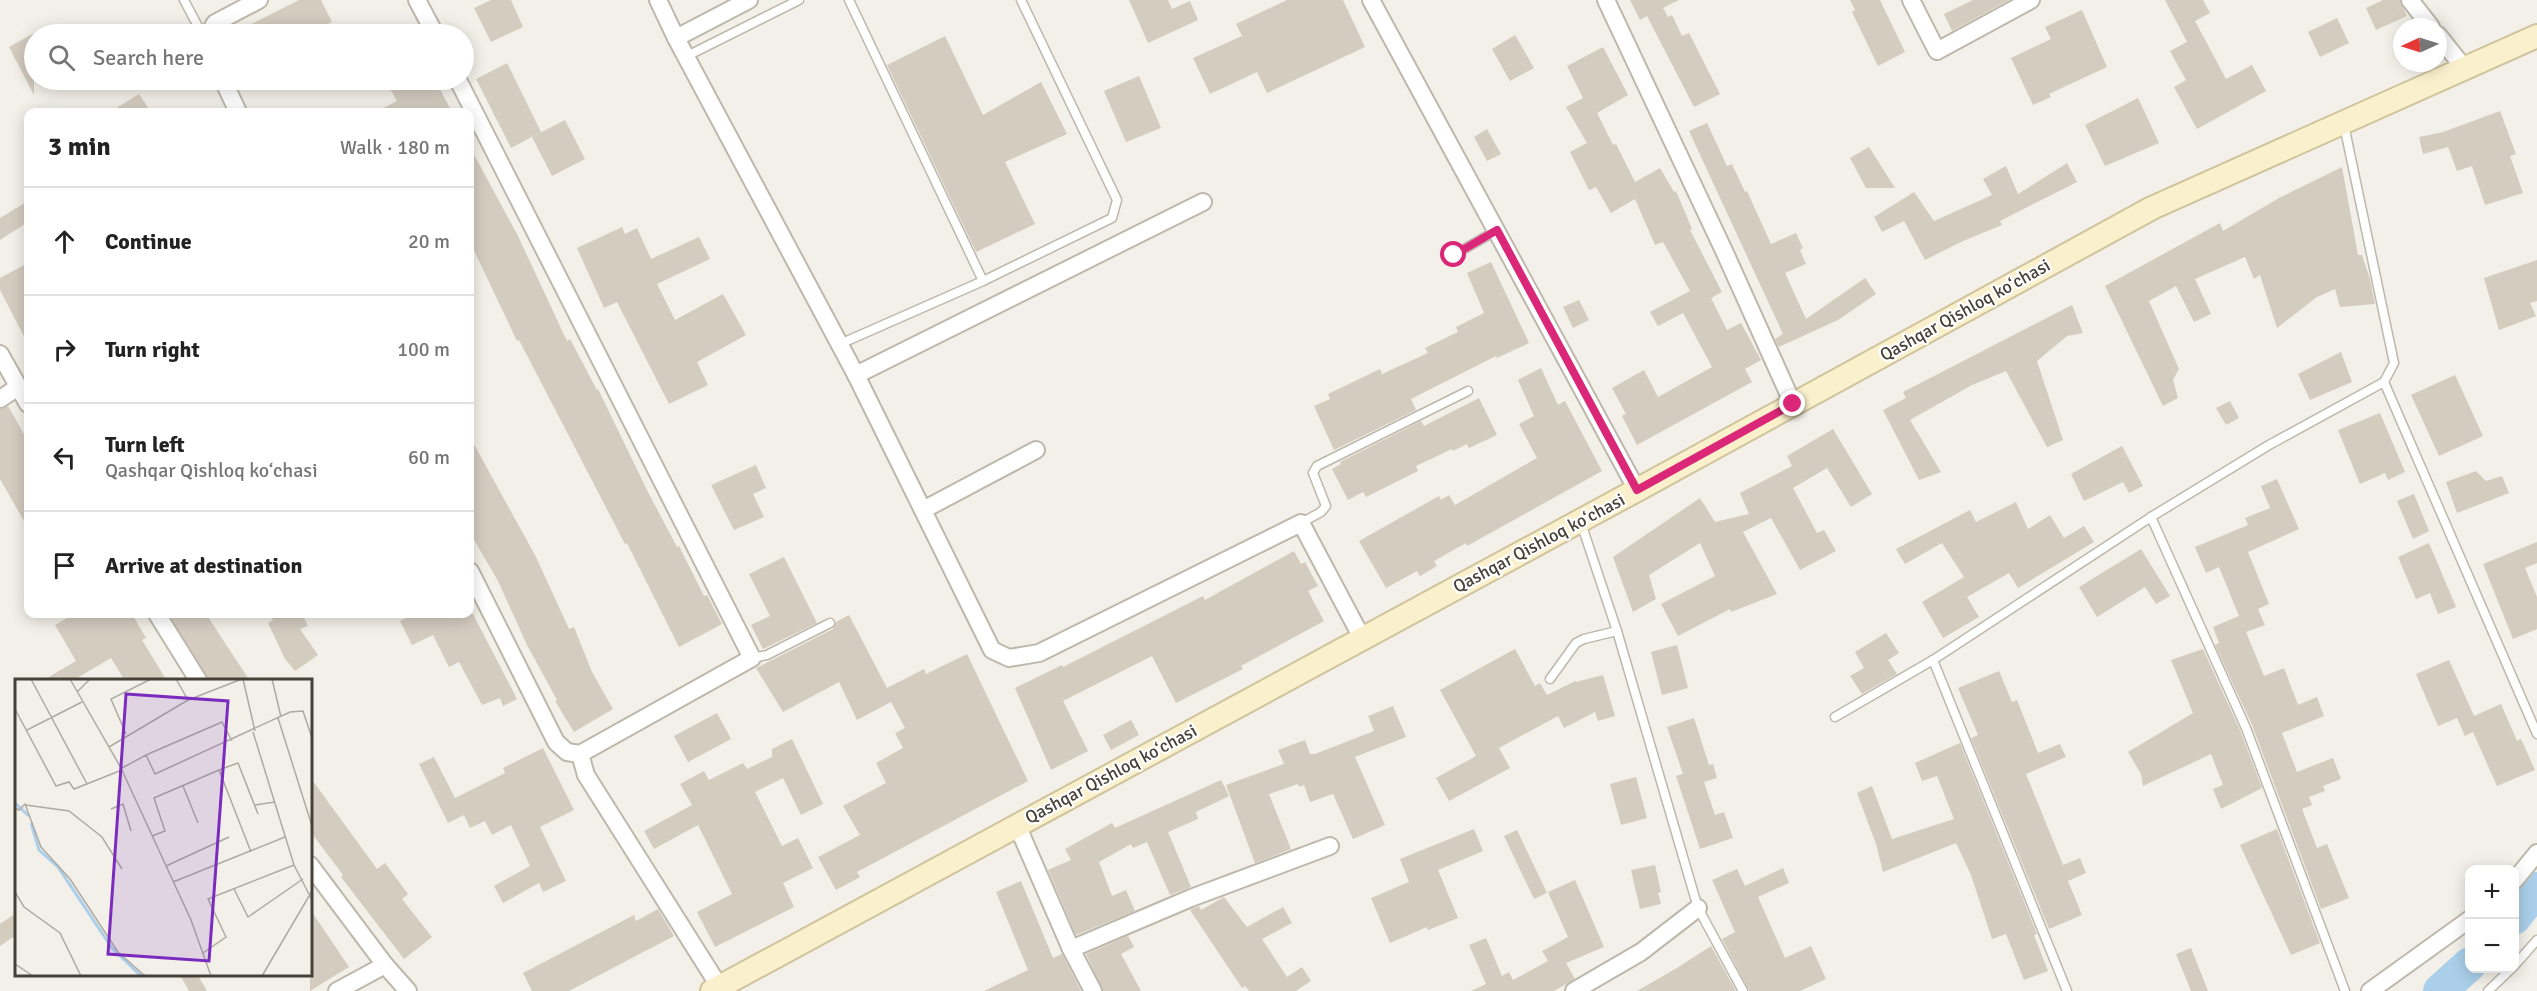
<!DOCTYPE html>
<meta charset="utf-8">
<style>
:root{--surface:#fff;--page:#f2f2f2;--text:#222;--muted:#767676;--line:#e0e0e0}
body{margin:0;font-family:Signika,sans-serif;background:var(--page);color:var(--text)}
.controls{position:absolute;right:18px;bottom:18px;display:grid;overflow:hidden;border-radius:12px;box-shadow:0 3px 15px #0003}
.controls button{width:54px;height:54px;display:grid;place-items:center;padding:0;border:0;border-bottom:2px solid var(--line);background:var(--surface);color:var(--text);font:30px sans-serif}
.compass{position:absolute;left:2393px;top:18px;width:54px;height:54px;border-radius:50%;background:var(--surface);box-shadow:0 3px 15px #0003;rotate:266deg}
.stop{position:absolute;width:18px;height:18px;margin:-14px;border:4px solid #db2777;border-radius:50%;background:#fff}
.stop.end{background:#db2777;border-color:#fff;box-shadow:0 2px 6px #0008}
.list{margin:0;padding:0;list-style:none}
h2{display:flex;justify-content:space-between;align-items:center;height:78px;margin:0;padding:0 24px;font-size:26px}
h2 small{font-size:20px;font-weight:400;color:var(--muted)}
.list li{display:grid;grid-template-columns:39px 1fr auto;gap:18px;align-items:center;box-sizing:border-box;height:108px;padding:0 24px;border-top:2px solid var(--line)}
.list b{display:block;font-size:22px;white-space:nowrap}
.list p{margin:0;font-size:20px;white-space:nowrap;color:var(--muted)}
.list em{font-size:20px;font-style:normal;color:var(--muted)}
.icon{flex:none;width:33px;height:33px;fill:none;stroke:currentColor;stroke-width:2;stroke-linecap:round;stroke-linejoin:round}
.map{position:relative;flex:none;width:2537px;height:991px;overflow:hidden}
.search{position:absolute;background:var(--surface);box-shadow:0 3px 15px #0003;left:24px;top:24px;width:450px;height:66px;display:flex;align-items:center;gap:15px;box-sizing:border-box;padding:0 21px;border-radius:33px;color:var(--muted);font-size:22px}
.panel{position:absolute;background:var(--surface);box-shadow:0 3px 15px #0003;left:24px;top:108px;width:450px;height:510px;border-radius:12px}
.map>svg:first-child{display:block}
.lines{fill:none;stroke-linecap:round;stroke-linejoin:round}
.river{stroke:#abcfea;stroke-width:34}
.building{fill:#d4ccbf}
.service-casing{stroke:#beb8ac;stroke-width:11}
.minor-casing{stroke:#beb8ac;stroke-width:20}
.secondary-casing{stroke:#cfc39c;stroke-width:26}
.service{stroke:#fff;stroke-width:8}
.minor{stroke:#fff;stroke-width:16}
.secondary{stroke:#faf0cc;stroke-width:22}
.route{stroke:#db2777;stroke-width:8}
.labels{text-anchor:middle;stroke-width:4.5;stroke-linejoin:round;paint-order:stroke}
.street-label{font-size:18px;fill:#464138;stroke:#fff}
.inset-river{fill:none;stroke:#abcfea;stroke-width:3}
.inset-road{fill:none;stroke:#aeaaa2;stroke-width:1.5}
.view{fill:#7b2cbf;fill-opacity:0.15;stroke:#7b2cbf;stroke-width:3}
.inset-edge{fill:none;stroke:#464138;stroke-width:3}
</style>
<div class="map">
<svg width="2537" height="991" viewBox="0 0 2537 991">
<rect width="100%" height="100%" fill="#f3f0e9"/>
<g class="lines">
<!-- river -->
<g class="river">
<polyline points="2514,918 2537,889"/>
<polyline points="2440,991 2470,964"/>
</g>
</g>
<!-- building -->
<g class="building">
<polygon points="299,0 321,0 332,22 307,34 232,34"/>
<polygon points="491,0 511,0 523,27 491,42 474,8"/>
<polygon points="1129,0 1168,0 1172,9 1190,1 1198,20 1148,43"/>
<polygon points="1287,0 1343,0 1365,47 1267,93 1257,72 1210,94 1193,58 1242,36 1236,24"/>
<polygon points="1630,0 1679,0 1663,8 1668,17 1672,15 1682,36 1689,33 1720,94 1694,107 1647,16 1640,20"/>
<polygon points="1850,0 1880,0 1905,52 1878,66 1852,12 1855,10"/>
<polygon points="1973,0 2009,0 1952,31 1944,14"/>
<polygon points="2165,0 2203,0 2210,13 2195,21 2226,79 2252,65 2266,91 2197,129 2174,87 2186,80 2170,51 2187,42"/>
<polygon points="2383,0 2400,0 2407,16 2376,30 2366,8"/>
<polygon points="2082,10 2107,67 2049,94 2051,97 2033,105 2011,58 2051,39 2045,27"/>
<polygon points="2337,18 2349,43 2320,57 2308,32"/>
<polygon points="34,33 34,95 9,47"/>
<polygon points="1515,35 1534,68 1510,81 1492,49"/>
<polygon points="945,36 983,115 1041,82 1067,134 1005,162 1035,224 976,252 887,65"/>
<polygon points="1603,47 1628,95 1597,113 1613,145 1616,144 1635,182 1660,168 1674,192 1676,191 1692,229 1690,230 1722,292 1711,298 1727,330 1741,323 1761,360 1745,369 1752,382 1637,445 1622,416 1626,414 1612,388 1644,370 1658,397 1712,367 1683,313 1658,326 1650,312 1690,291 1663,242 1655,245 1635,199 1611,213 1596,187 1589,190 1570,152 1587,143 1566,107 1583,98 1567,66"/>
<polygon points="507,63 541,132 511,148 476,79"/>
<polygon points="1139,76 1161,128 1126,142 1104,91"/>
<polygon points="385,80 435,80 452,112 375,112 397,101"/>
<polygon points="139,94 151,112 110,112"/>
<polygon points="2138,98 2159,143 2105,166 2085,125"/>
<polygon points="2500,111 2516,154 2510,156 2523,193 2485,205 2472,166 2457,171 2448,147 2423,154 2419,137 2443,132"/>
<polygon points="565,120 585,159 552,176 532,137"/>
<polygon points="1707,123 1727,166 1732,164 1745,192 1747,191 1771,244 1796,233 1803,248 1800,250 1806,264 1785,273 1806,319 1865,278 1876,294 1838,320 1779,347 1775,339 1783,334 1689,131"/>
<polygon points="1487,129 1501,154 1487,161 1474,137"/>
<polygon points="470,147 518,236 567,341 570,339 597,390 598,389 648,492 677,547 679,546 704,596 707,595 722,624 679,647 627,543 625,544 519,340 517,341 470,242"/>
<polygon points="1869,147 1895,188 1866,188 1850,158"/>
<polygon points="2067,163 2077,182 2000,221 2002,225 1963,241 1925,260 1904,221 1882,232 1874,217 1914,192 1934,221 1992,195 1983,179 2006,166 2018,194"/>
<polygon points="2342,167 2358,255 2362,255 2370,279 2375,304 2340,307 2335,289 2317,297 2277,328 2260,275 2254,279 2245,257 2195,279 2211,314 2194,322 2176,286 2149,301 2179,369 2173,380 2178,398 2163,406 2105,286 2220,223 2223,231 2279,198"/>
<polygon points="28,201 28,222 0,240 0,218"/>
<polygon points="622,227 625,234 637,228 651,259 699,237 710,259 657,284 675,320 723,294 746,335 697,362 708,385 669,404 617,302 604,308 577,248"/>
<polygon points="2537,260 2537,301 2530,303 2536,316 2499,330 2484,278"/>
<polygon points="1491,262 1529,343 1497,358 1496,356 1411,399 1416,410 1334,450 1314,406 1330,399 1328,394 1380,369 1382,374 1428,353 1425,348 1458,332 1456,327 1484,313 1467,273"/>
<polygon points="28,263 28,344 0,290 0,278"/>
<polygon points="1579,300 1589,320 1573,328 1563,307"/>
<polygon points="2072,305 2083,333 2067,336 2037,361 2063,440 2047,447 2006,371 1972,385 1910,420 1941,472 1919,480 1883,410 1906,398 1903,392"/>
<polygon points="2341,352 2352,382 2310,400 2298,374"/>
<polygon points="1541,368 1558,405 1565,401 1602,471 1467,546 1466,543 1434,561 1437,566 1420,576 1417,571 1386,588 1359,541 1439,496 1441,500 1449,495 1455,505 1537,458 1519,424 1534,416 1518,380"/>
<polygon points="2455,375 2483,436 2439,456 2411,395"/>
<polygon points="1479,398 1497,435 1469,448 1467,444 1453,451 1452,449 1416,466 1418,471 1366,497 1363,492 1348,500 1332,469 1341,464 1340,462 1421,421 1424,426"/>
<polygon points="2230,401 2239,418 2226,425 2216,408"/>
<polygon points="8,406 28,441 28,528 0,479 0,409"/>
<polygon points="2380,413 2405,472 2388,480 2385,473 2360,484 2338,430"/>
<polygon points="1833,429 1872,494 1851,507 1827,468 1793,488 1817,533 1824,530 1836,551 1800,570 1771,518 1743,532 1777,594 1731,612 1730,609 1678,636 1661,604 1715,576 1700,543 1649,575 1656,599 1633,612 1613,557 1700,498 1715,522 1749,514 1740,493 1792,466 1787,456"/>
<polygon points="470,437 536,557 569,629 574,627 592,672 613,709 574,732 555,701 557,700 527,645 498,581 470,533"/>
<polygon points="2122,446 2143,486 2129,493 2123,482 2084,501 2071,474"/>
<polygon points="756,465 766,488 753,494 764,517 734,530 711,485"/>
<polygon points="2476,471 2486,481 2502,476 2509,493 2457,513 2446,482"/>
<polygon points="2277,479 2299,529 2248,552 2269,604 2258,609 2265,625 2246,632 2264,676 2284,668 2298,705 2317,697 2324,716 2282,733 2297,772 2333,758 2341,779 2323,786 2325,791 2309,797 2312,805 2302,809 2317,848 2327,844 2349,898 2321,909 2252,725 2215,645 2219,643 2213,627 2239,616 2219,567 2206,573 2195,547 2248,525 2245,518 2270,508 2261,486"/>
<polygon points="2414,494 2429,531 2413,539 2397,501"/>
<polygon points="2016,502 2028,529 2050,515 2064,538 2084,526 2094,542 2018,588 2009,573 1967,597 1979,617 1943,638 1922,602 1964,577 1942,543 1905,564 1896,549 1970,510 1976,522"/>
<polygon points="2537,542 2537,563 2525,568 2537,597 2537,629 2513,639 2483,564"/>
<polygon points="2429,543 2456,607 2438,614 2430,593 2416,599 2398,557"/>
<polygon points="2141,549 2170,596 2156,604 2145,587 2097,617 2079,587"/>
<polygon points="1294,551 1301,564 1305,562 1318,586 1308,591 1324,621 1241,666 1243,669 1176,703 1152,656 1063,701 1088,751 1051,770 1015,688 1062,665 1063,667 1203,596 1205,600"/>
<polygon points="784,557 817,623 763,649 751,625 770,616 749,574"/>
<polygon points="74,614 132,614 146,638 142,640 167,681 125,681 111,658 72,681 42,681 76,661 55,625"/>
<polygon points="169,614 206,614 250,681 208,681"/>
<polygon points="269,614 302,614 308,626 300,629 318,655 295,671 285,659 268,623 273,620"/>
<polygon points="415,614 473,614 517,699 503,706 500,698 482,705 459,662 449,667 433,635 412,645 400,621"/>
<polygon points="849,615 887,688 924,669 926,674 967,654 1028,781 857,872 860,877 836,890 818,857 860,835 843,806 886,783 876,763 903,748 895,733 905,728 891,702 857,720 839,682 783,712 756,668 833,629 836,622"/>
<polygon points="1886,633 1899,653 1888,660 1897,674 1862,694 1850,676 1864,668 1855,652"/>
<polygon points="1677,645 1688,688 1662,695 1651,652"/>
<polygon points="1515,649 1535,686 1540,683 1547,695 1575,681 1576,682 1603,675 1615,716 1598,721 1595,712 1564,728 1558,716 1499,748 1510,768 1449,801 1436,778 1476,756 1440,690"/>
<polygon points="2203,649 2240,730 2262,788 2221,809 2213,789 2223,785 2211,754 2143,786 2141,774 2128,752 2193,713 2171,660"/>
<polygon points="2449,660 2474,716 2501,704 2517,741 2521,739 2535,770 2497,786 2473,732 2465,736 2457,718 2438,726 2416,674"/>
<polygon points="1999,671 2012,702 2017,700 2038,753 2060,744 2066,757 2026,774 2063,865 2080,858 2086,873 2068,881 2082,915 2049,929 1971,738 1978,735 1958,688"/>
<polygon points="1393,706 1406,737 1355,757 1385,825 1353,839 1333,794 1310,802 1304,785 1299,787 1298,784 1269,794 1291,849 1255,863 1226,785 1284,764 1278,750 1305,740 1310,754 1315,754 1374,731 1368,716"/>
<polygon points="717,713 731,739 688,762 674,736"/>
<polygon points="1694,718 1709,765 1713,764 1717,778 1704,782 1715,815 1724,812 1733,838 1700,849 1676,776 1683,774 1667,727"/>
<polygon points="1131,720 1139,735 1111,750 1103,735"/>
<polygon points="792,739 823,804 801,815 783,778 755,792 782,846 798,838 813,868 783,883 794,907 715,947 697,912 732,894 698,825 654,849 644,831 692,805 680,784 704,771 709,780 743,763 747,769 772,757 772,749"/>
<polygon points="1960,743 2037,934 2034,935 2048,971 2024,980 2006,934 1992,939 1971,875 1956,843 1883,872 1876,844 1857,793 1872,786 1892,839 1954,819 1937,776 1922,781 1915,763"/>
<polygon points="543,748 574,810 540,827 566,881 543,892 539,883 503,903 494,886 530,866 511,825 492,835 485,821 470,828 464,815 448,823 419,764 434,757 455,798 505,773 503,768"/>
<polygon points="310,777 377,869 385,863 408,894 402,899 432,937 404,959 341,877 343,875 310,831"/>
<polygon points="1636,777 1647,818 1621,825 1610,784"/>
<polygon points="1221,780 1229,796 1196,812 1198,819 1168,832 1191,887 1170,895 1147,842 1133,848 1131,844 1099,862 1112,896 1126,890 1135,911 1076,935 1048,870 1071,860 1065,849 1112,823 1115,828"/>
<polygon points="1474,829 1483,851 1438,870 1458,918 1428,930 1427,927 1390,943 1371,898 1409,882 1400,859"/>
<polygon points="2277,829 2320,943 2291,955 2240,845"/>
<polygon points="1517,830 1547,893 1534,899 1504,836"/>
<polygon points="1655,865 1661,892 1658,893 1661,904 1640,909 1631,870"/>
<polygon points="1783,868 1789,883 1758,897 1785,958 1811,946 1826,979 1800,991 1749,991 1722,939 1735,932 1712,880 1737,869 1745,886"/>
<polygon points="1575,880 1604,947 1566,963 1575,979 1554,991 1471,991 1486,984 1469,945 1486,938 1502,976 1509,972 1513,980 1548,961 1542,951 1568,937 1548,892"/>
<polygon points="1021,881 1053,958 1062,954 1081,991 984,991 1028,970 996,892"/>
<polygon points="1224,897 1247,927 1283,907 1292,923 1262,939 1287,977 1302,967 1311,981 1296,991 1249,991 1245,986 1242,988 1190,910 1199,906 1201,910"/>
<polygon points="310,909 349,967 310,991"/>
<polygon points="658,909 674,936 569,991 532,991 523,973 634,915 636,921"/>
<polygon points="16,913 16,935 0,946 0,924"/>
<polygon points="1128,936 1134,947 1121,954 1141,991 1103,991 1086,954"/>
<polygon points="1711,946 1736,991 1637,991 1677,968"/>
<polygon points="2191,948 2208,991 2191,991 2176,954"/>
<polygon points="180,975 198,975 207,991 189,991"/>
</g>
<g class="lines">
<!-- service casing -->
<g class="service-casing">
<g id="service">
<polyline points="184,0 202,34"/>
<polyline points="849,0 983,281"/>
<polyline points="685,57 799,0"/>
<polyline points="2344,125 2394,363 2384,382 2537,734"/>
<polyline points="1454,255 1497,230"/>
<polyline points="840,344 983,281 1112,218 1117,200 1021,0"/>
<polyline points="2151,517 2246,728 2345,991"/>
<polyline points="1301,523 1321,512 1326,506 1313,473 1317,466 1468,391"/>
<polyline points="1581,523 1617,631 1698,908 1743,991"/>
<polyline points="752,658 767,655 830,623"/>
<polyline points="1933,660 2067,991"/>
<polyline points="1550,679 1576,643 1584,639 1617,631"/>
<polyline points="1835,717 1933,660 2151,517 2269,445 2384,382"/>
<polyline points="2514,966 2537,940"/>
<polyline points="2488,991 2512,968"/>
</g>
</g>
<!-- minor casing -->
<g class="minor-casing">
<g id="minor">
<polyline points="417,0 435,34"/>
<polyline points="658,0 676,38 749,0"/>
<polyline points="1371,0 1637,490"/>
<polyline points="1606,0 1725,253 1793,404"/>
<polyline points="1911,0 1937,51 2031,0"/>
<polyline points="2410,0 2431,27"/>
<polyline points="209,34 215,23 259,0"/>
<polyline points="2438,35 2465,69"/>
<polyline points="676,38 856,375 992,650 1009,658 1039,653 1301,523 1362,638"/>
<polyline points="223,80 238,112"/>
<polyline points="458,80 752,658 580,754 586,775 719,986"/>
<polyline points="0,354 28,404"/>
<polyline points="856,375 1203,202"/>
<polyline points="0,399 18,387"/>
<polyline points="923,510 1036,450"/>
<polyline points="470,571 556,742 567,752 580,754"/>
<polyline points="157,614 198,680"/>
<polyline points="1017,825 1071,949"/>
<polyline points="310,865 385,965 408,991"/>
<polyline points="2514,881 2537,853"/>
<polyline points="337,991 385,965"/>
<polyline points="1093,991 1071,949 1191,898 1330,846"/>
<polyline points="1574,991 1641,952 1698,908"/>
<polyline points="2370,991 2470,919"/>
</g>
</g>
<!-- secondary casing -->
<g class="secondary-casing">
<polyline id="secondary" points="712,991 1637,490 2152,208 2537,36"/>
</g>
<!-- service -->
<use href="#service" class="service"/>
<!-- minor -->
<use href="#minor" class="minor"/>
<!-- secondary -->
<use href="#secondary" class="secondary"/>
</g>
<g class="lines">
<!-- route -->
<polyline class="route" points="1454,255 1497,230 1637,490 1793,404"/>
</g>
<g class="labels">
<!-- street labels -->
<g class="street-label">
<text transform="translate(1965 310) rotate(-29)" y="6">Qashqar Qishloq koʻchasi</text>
<text transform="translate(1539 543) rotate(-28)" y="6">Qashqar Qishloq koʻchasi</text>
<text transform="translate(1111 774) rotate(-28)" y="6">Qashqar Qishloq koʻchasi</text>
</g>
</g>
<!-- overview -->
<g transform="translate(15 679)">
<rect width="297" height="297" fill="#f3f0e9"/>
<path class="inset-river" d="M0,124L14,137M16,144L24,171L43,188L97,269L126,297"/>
<path class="inset-road" d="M16,0L72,105M55,0L106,89L176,241L196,297M161,0L173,21M228,0L240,52M257,0L266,38M62,13L75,0M0,30L41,107L54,103L59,110L107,91M263,39L297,147M12,51L67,23M238,53L279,186L297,221M111,55L96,20L136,0M94,68L173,21L227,0M131,76L207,43L217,62M107,89L131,76L140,95L275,33L288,32L297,59M168,107L183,144M11,126L54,132L87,158L107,190M240,126L260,123M0,129L4,131L10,125L26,168L55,200L103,273L130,297M96,130L108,125L116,152M137,157L150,152L139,119L204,91M236,173L204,91L223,84L243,135M151,187L214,158M158,203L270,158M219,210L233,238L288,200M0,213L9,228L45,254L66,297M188,274L211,258L193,220L279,186M0,285L18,297M247,297L297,212"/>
<path class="view" d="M111,15L213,22L194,282L93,275Z"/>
<rect width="297" height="297" class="inset-edge"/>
</g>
</svg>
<div class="controls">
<button>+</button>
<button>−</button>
</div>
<svg class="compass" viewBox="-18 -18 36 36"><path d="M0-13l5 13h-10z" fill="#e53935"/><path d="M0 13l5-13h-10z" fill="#767676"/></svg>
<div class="stop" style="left:1454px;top:255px"></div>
<div class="stop end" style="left:1793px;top:404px"></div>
<div class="search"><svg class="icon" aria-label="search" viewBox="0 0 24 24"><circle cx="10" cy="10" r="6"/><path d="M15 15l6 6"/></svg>Search here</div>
<section class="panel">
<h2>3 min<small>Walk · 180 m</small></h2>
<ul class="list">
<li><svg class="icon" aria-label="ahead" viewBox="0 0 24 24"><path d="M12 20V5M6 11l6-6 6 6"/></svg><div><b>Continue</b></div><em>20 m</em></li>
<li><svg class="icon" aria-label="right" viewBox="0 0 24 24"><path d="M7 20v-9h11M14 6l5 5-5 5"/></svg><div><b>Turn right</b></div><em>100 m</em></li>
<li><svg class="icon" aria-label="left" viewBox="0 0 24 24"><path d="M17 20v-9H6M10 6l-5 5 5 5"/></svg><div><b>Turn left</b><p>Qashqar Qishloq koʻchasi</p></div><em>60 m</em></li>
<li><svg class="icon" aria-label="arrive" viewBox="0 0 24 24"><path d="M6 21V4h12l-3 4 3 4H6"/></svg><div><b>Arrive at destination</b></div></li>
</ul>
</section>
</div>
